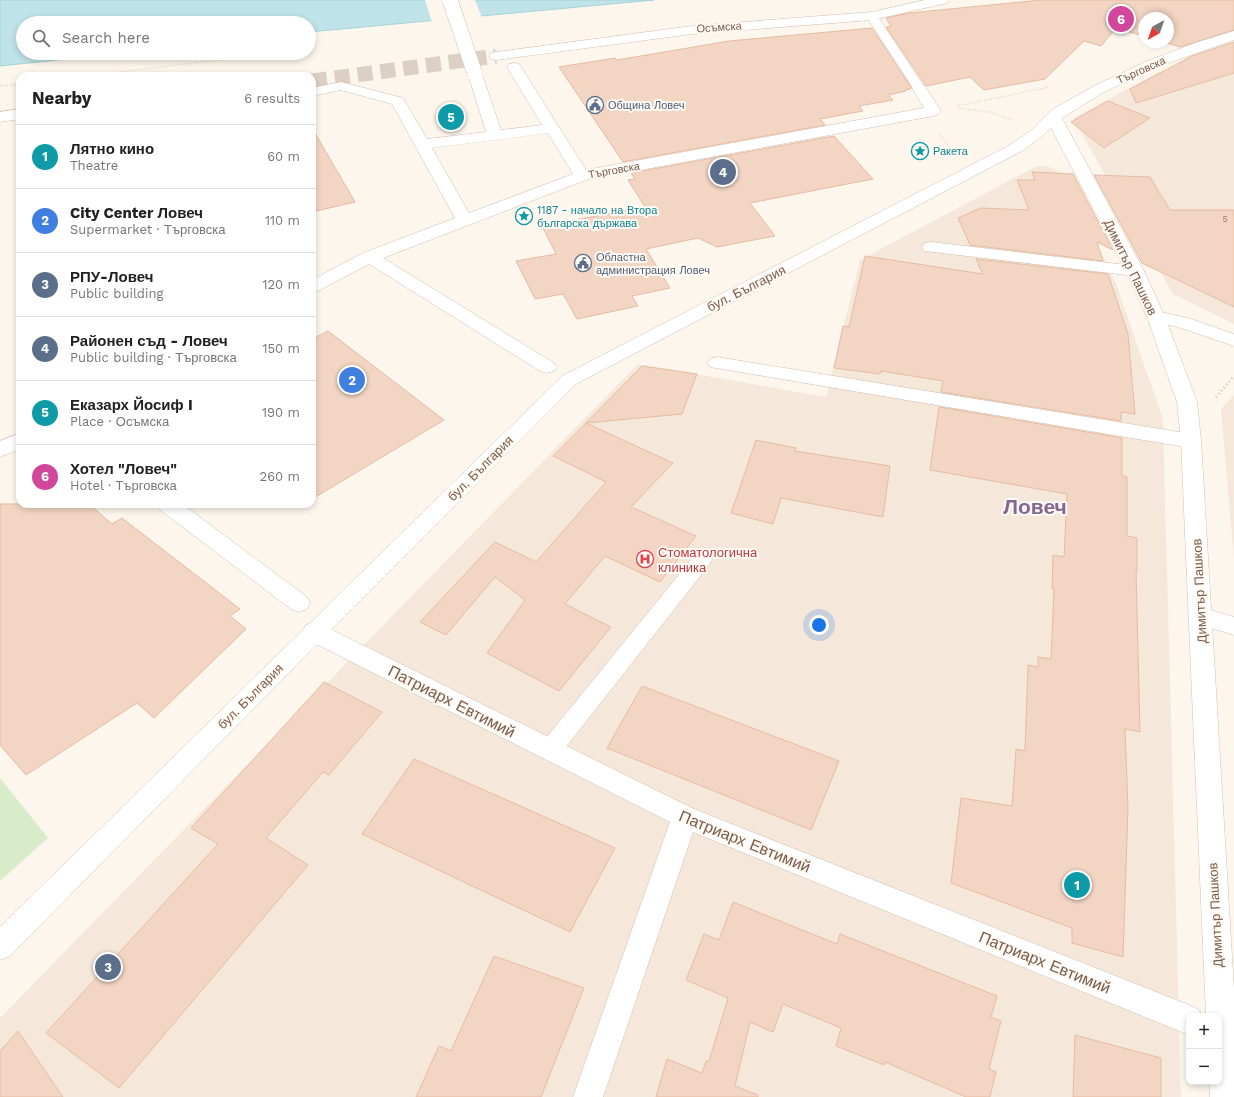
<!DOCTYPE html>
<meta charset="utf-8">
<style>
:root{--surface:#fff;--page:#f2f2f2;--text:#222;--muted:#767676;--line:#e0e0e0;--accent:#db2777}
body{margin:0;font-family:"Work Sans",sans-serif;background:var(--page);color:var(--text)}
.controls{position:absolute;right:12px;bottom:12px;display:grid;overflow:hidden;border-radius:8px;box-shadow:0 2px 6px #0003}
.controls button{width:36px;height:36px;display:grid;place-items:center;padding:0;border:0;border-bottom:1px solid var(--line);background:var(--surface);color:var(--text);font:20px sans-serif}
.compass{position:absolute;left:1138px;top:12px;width:36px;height:36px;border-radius:50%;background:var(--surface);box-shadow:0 2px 6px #0003;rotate:220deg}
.you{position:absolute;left:819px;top:625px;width:14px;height:14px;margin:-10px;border:3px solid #fff;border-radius:50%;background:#1a73e8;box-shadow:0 0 0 6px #1a73e833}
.badge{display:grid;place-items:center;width:26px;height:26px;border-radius:50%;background:var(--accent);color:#fff;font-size:13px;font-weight:700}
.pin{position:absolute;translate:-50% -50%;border:2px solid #fff;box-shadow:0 1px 4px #0006}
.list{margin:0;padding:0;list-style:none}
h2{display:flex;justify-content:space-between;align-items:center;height:52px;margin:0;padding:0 16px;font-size:17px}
h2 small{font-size:13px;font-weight:400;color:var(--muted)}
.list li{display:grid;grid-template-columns:26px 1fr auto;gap:12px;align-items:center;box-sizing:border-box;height:64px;padding:0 16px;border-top:1px solid var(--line)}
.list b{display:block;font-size:15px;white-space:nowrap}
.list p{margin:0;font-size:13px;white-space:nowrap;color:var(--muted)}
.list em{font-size:13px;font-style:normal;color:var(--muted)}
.icon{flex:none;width:22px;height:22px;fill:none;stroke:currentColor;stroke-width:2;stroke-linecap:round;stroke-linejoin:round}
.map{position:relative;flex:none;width:1234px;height:1097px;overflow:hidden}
.search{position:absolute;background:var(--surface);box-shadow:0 2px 6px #0003;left:16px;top:16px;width:300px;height:44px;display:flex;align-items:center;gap:10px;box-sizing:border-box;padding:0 14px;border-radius:22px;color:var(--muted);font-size:15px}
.panel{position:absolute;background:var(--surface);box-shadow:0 2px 6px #0003;left:16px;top:72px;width:300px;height:436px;border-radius:12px}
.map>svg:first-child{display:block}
.residential{fill:#f5e8da}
.green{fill:#d8ecc9}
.water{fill:#bfe3e8;stroke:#a5d3da}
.pier{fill:#fdf6ec}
.building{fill:#f3d5c3;stroke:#e6bba3}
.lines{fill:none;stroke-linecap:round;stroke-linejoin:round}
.street-tunnel{stroke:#dcd0c4;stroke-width:15;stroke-dasharray:15 8;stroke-linecap:butt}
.lane-casing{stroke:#d1beb0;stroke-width:1}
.street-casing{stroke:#d1beb0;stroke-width:1}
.secondary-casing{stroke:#d6c0b0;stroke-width:1}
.path-far1{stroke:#d9b8a5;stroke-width:1.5;stroke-dasharray:0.5 2;stroke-linecap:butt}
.path{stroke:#d9b8a5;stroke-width:2.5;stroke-dasharray:1 3;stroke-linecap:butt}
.lane{fill:#fff;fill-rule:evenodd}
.street{fill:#fff;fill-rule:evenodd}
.secondary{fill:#fff;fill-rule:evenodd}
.street-bridge-casing{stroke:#d1beb0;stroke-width:16;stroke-linecap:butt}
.street-bridge{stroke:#fff;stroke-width:15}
.labels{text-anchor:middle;stroke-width:4;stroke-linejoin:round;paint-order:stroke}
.far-number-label{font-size:9px;fill:#987a6a}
.far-street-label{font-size:11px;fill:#7a5c4d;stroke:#fffaf3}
.far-service-label{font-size:11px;fill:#4e5e75;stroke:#fffaf3;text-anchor:start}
.far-culture-label{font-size:11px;fill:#0d838f;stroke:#fffaf3;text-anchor:start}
.street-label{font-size:13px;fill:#7a5c4d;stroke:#fffaf3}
.health-label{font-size:13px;fill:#be3a42;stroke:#fffaf3;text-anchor:start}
.near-street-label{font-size:16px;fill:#7a5c4d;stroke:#fffaf3}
.town-label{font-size:21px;font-weight:bold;fill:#846695;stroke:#fffaf3}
</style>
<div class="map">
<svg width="1234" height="1097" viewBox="0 0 1234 1097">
<rect width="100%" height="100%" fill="#fdf6ec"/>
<!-- residential -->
<g class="residential">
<polygon points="1234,47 1234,324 1173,294 1073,118 1161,71"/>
<polygon points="1037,166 1047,166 1064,173 1116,284 1163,419 1181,1097 0,1097 0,1018 638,364 826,397 860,260"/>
<polygon points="1234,395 1234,559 1221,409"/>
</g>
<!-- green -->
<polygon class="green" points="0,778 48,838 0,881"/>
<!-- water -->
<polygon class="water" points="0,0 654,0 309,32 309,23 23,23 23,53 125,53 0,66"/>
<!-- pier -->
<polygon class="pier" points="425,0 475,0 482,18 432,22"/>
<!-- building -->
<g class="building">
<polygon points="1041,0 1234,0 1234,30 1180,47 1164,42 1168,42 1168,18 1144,18 1144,36 1116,28 1101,46 1084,41 1045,79 984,90 970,77 926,86 886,27 891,26 886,18 909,13"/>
<polygon points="872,28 911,87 911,89 905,90 906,91 888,95 893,100 859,106 863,111 820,119 825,125 623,162 559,67 615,58 617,60 729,41"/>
<polygon points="1234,42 1234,73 1136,103 1130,89 1192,56"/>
<polygon points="1108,101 1150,118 1104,148 1071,122"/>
<polygon points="312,128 355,202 312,212"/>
<polygon points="834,136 873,179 750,203 775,236 717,247 698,238 646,249 670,288 632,296 638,306 577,319 563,294 535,299 516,261 556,254 542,226 645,207 628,180 635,179 631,173"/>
<polygon points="1032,172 1073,174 1113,250 1097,242 1103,261 970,245 958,218 981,208 1029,210 1017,180 1035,180"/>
<polygon points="1094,175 1150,177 1170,210 1234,210 1234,307 1142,263"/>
<polygon points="865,256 983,274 976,259 1108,274 1128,334 1135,414 1121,412 1121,421 941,392 943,381 881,371 880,374 834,368 843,326 849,327"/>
<polygon points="328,331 444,420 312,499 312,339"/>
<polygon points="642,366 697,374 682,414 586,423"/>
<polygon points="939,407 1122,438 1122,476 1127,477 1127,536 1137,538 1137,571 1136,571 1140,732 1125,729 1128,808 1123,957 1072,943 1072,928 951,883 961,798 1012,806 1016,749 1025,751 1028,665 1038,667 1038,657 1051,659 1054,589 1052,589 1053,555 1064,557 1067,494 930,470"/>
<polygon points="586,423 673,463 631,507 696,536 660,582 605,556 565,604 611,627 559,691 487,653 525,600 495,577 446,635 420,622 495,542 536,562 606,482 553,456"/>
<polygon points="756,440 796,448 795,451 890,466 883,517 781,498 773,524 731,513"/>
<polygon points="0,504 89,504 112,524 122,518 240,609 230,616 246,629 154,718 137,703 26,775 0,745"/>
<polygon points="324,682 382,712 329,775 323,772 266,838 308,865 119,1088 46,1033 218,844 191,828"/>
<polygon points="642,686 839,761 811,830 607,748"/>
<polygon points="414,759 615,848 570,932 362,834"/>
<polygon points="733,902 837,944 840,934 997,996 991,1017 1001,1021 989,1069 996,1072 990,1097 966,1097 885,1062 884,1065 836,1046 841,1028 783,1004 773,1032 750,1022 735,1086 758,1095 758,1097 656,1097 667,1059 702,1073 706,1061 709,1061 728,998 686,980 704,934 719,940"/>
<polygon points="494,956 584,988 541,1097 416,1097 439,1046 451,1051"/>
<polygon points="18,1031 63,1097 0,1097 0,1051"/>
<polygon points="1075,1035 1161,1058 1161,1097 1073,1097"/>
</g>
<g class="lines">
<!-- street-tunnel -->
<polyline class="street-tunnel" points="312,81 496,56"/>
<!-- lane casing -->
<g class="lane-casing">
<g id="lane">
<polygon points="872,13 876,14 925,88 923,91 915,91 913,88 866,16 868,14"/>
<polygon points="702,553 709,555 712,560 709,565 558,757 550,759 542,757 539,750 542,743 695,555"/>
</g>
</g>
<!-- street casing -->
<g class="street-casing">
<g id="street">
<polygon points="925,0 949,0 947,3 872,20 692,34 496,60 491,59 489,56 491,53 496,52 692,26 872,12"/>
<path d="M514,63L519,64L521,67L586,170L924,108L912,88L914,85L919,84L924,85L941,111L938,114L933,116L586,180L383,258L554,363L557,367L554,371L547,373L540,371L369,264L318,291L312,292V280L363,253L455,218L392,104L341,90L312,96V88L341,82L403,98L427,139L486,132L468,74L470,71L475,70L480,71L482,74L501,130L542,125L507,67L509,64ZM548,133L573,174L469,213L432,148Z"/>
<polygon points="20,109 20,119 0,122 0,112"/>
<polygon points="931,242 1135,266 1141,267 1144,271 1141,275 1135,276 925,251 922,247 925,243"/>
<polygon points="1156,311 1188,318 1234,334 1234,346 1178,327 1150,321 1147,317 1150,313"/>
<polygon points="717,357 1191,434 1198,436 1201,441 1198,446 1191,448 710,367 707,363 710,359"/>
<polygon points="20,433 20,449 0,457 0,441"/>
<polygon points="156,504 182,504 307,597 310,603 307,609 299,612 291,609 159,509"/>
<polygon points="1200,607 1234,617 1234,635 1192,622 1188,616 1192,610"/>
<polygon points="314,623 322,625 694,809 1189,1005 1199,1010 1202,1016 1189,1016 1189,1035 693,832 603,1097 573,1097 670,822 306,639 302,632 306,625"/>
</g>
</g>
<!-- secondary casing -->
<g class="secondary-casing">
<polygon id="secondary" points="1234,31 1234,40 1157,67 1104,92 1062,118 1144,271 1165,317 1197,402 1201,441 1234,990 1234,1097 1210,1097 1209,1082 1219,1082 1219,1016 1206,1016 1181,441 1177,402 1147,317 1126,271 1051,128 1042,136 1022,151 576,384 322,639 10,956 0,960 0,927 562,376 1010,145 1032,130 1048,113 1055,108 1094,86 1147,61 1195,43"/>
</g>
<!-- path-far1 -->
<g class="path-far1">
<polyline points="86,76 268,54"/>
<polyline points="0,86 20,84"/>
<polyline points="957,106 1049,87"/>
<polyline points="958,108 989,112 1012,120"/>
<polyline points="939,135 955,152"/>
</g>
<!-- path -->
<polyline class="path" points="1216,397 1234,376"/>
<!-- lane -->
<use href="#lane" class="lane"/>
<!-- street -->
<use href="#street" class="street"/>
<!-- secondary -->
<use href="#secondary" class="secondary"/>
<!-- street-bridge casing -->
<g class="street-bridge-casing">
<polyline id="street-bridge" points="450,0 475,74"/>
</g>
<!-- street-bridge -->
<use href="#street-bridge" class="street-bridge"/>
</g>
<!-- icons -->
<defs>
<g id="civic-ring" transform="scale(0.9)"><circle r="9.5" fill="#fffaf3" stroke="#5c6f8a" stroke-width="1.5"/><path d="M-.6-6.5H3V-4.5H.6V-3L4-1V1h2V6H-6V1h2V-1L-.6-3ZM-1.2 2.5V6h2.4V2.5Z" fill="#5c6f8a"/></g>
<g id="sight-ring" transform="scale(0.9)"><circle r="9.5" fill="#fffaf3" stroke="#0f9aa8" stroke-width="1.5"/><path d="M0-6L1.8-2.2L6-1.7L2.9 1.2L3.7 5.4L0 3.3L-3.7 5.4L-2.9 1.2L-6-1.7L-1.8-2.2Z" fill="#0f9aa8"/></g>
<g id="hospital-ring" transform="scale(0.9)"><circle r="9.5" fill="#fffaf3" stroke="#e0444e" stroke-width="1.5"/><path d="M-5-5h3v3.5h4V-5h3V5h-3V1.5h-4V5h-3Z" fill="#e0444e"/></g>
</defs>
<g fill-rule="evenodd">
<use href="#civic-ring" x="595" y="105"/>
<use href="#sight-ring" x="920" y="151"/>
<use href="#sight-ring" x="524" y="216"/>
<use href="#civic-ring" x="583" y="263"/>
<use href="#hospital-ring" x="645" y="559"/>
</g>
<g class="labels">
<!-- far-number labels -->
<g class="far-number-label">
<text x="1225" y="222">5</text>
</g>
<!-- far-street labels -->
<g class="far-street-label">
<text transform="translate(719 27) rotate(-4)" y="4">Осъмска</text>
<text transform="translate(1141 70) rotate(-24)" y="4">Търговска</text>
<text transform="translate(614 170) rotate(-10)" y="4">Търговска</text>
</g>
<!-- far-service labels -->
<g class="far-service-label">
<text x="608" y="109">Община Ловеч</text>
<text x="596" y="261">Областна<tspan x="596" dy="13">администрация Ловеч</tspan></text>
</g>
<!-- far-culture labels -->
<g class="far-culture-label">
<text x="933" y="155">Ракета</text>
<text x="537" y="214">1187 - начало на Втора<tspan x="537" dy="13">българска държава</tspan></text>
</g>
<!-- street labels -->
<g class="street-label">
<text transform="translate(1131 267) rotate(64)" y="5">Димитър Пашков</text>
<text transform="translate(746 288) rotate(-27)" y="5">бул. България</text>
<text transform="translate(480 468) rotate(-45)" y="5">бул. България</text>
<text transform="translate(1199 591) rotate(-93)" y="5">Димитър Пашков</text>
<text transform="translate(250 696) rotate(-45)" y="5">бул. България</text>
<text transform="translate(1215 915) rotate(-93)" y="5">Димитър Пашков</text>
</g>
<!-- health labels -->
<g class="health-label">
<text x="658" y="557">Стоматологична<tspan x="658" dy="15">клиника</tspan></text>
</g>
<!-- near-street labels -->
<g class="near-street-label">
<text transform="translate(452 701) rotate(27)" y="6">Патриарх Евтимий</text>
<text transform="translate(745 841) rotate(22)" y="6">Патриарх Евтимий</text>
<text transform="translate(1045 962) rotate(22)" y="6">Патриарх Евтимий</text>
</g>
<!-- town labels -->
<g class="town-label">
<text x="1035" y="514">Ловеч</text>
</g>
</g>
</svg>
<div class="controls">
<button>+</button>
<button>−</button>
</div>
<svg class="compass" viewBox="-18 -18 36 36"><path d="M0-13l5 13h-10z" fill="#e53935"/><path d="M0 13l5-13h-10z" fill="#767676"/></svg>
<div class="you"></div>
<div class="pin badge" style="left:1077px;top:885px;background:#0f9aa8">1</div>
<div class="pin badge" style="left:352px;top:380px;background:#3f7fe0">2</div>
<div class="pin badge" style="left:108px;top:967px;background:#5c6f8a">3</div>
<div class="pin badge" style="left:723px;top:172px;background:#5c6f8a">4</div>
<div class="pin badge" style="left:451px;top:117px;background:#0f9aa8">5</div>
<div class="pin badge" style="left:1121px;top:19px;background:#d1479c">6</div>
<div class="search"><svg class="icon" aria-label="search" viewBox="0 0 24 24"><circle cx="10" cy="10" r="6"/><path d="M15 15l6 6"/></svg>Search here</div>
<section class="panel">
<h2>Nearby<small>6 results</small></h2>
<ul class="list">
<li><span class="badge" style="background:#0f9aa8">1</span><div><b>Лятно кино</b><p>Theatre</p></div><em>60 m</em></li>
<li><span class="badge" style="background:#3f7fe0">2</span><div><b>City Center Ловеч</b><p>Supermarket · Търговска</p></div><em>110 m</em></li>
<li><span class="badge" style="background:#5c6f8a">3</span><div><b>РПУ-Ловеч</b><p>Public building</p></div><em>120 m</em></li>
<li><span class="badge" style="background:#5c6f8a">4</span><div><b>Районен съд - Ловеч</b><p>Public building · Търговска</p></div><em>150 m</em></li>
<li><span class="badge" style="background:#0f9aa8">5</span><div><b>Еказарх Йосиф I</b><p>Place · Осъмска</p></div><em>190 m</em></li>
<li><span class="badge" style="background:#d1479c">6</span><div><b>Хотел &quot;Ловеч&quot;</b><p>Hotel · Търговска</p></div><em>260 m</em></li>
</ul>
</section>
</div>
